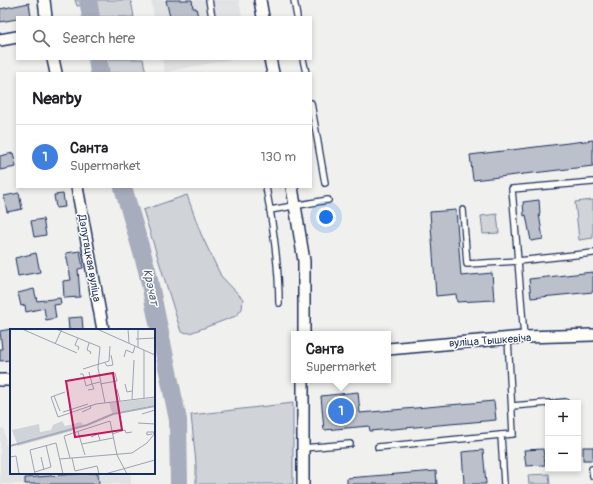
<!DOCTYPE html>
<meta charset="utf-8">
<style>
:root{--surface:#fff;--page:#f2f2f2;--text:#202124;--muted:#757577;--line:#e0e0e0;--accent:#b45309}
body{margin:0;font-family:Pangolin,sans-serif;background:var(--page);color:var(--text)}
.controls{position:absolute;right:12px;bottom:12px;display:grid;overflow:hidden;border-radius:0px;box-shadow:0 2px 6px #0003}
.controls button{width:36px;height:36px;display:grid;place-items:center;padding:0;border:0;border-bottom:1px solid var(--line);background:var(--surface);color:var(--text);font:20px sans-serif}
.you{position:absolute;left:326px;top:217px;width:14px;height:14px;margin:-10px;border:3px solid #fff;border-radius:50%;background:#1a73e8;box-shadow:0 0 0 6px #1a73e833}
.badge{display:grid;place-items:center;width:26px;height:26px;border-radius:50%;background:var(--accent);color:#fff;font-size:13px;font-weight:700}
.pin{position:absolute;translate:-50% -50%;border:2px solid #fff;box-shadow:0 1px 4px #0006}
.popup{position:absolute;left:291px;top:331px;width:100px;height:52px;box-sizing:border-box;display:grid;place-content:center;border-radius:0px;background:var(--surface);filter:drop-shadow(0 1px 3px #0005);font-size:13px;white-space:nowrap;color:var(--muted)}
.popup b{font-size:15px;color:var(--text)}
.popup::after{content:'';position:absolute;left:50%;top:100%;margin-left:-8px;border:8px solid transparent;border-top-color:var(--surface)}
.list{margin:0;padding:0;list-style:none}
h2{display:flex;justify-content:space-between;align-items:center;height:52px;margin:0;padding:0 16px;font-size:17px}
h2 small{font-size:13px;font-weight:400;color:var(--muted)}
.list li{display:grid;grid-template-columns:26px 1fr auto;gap:12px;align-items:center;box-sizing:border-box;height:64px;padding:0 16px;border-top:1px solid var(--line)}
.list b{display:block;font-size:15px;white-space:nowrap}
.list p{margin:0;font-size:13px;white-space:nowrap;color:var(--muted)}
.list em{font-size:13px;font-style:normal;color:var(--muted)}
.icon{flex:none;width:22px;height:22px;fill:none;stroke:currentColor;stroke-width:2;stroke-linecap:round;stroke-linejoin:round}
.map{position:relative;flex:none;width:593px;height:484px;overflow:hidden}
.search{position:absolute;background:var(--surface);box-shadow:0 2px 6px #0003;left:16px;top:16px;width:296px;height:44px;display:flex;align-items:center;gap:10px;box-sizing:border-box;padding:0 14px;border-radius:0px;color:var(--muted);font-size:15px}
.panel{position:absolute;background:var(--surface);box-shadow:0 2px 6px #0003;left:16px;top:72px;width:296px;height:116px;border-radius:0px}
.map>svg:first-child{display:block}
.built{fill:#e0e2e3}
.green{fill:#d0d3d8;stroke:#76819b}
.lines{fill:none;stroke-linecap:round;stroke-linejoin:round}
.river{stroke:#a7adbd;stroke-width:18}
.building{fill:#bbc0ca;stroke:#1b2f5e}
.lane-casing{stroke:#1b2f5e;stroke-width:8}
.street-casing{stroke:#1b2f5e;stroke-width:14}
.lane{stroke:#fdfcf7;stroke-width:5.5}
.street{stroke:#fdfcf7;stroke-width:11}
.labels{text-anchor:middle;stroke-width:3;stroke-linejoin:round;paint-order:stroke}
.street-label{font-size:11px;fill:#1b2f5e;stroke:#fdfcf7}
.water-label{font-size:12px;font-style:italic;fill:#4c5b7f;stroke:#fdfcf7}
.inset-river{fill:none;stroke:#a7adbd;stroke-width:2}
.inset-road{fill:none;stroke:#9ba3b4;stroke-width:1}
.view{fill:#c2185b;fill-opacity:0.15;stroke:#c2185b;stroke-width:2}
.inset-edge{fill:none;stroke:#1b2f5e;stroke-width:2}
</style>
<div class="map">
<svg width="593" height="484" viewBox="0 0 593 484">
<rect width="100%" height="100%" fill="#f0f0ee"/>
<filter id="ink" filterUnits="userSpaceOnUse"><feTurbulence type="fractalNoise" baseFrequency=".025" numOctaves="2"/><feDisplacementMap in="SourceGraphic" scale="8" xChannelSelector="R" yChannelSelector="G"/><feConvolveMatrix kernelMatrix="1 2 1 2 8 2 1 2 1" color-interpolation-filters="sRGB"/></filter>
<g filter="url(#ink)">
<!-- built -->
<g class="built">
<polygon points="151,0 239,0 242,17 154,17"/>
<polygon points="162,59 232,59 165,72"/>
<polygon points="4,428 6,446 11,446 11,473 131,473 131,484 0,484 0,429"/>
</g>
<!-- green -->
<g class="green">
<polygon points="75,0 131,0 134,17 98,17 96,4 77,6"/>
<polygon points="106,59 143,59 146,73 109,73"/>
<polygon points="187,195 201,234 221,276 243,299 242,309 236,316 190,333 181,332 143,210"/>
<polygon points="593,200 593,238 579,240 575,202"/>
<polygon points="497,214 499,233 483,234 481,216"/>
<polygon points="293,403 293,484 196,484 196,463 191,415"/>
<polygon points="549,474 550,484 529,484 528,475"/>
</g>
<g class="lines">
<!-- river -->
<g class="river">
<polyline points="88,0 91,17"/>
<polyline points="97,59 99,73"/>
<polyline points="123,187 147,270 178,420 179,484"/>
</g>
</g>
<!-- building -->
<g class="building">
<polygon points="166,0 192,0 193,8 196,8 198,17 170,17"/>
<polygon points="29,3 31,16 17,17 17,19 0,22 0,9"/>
<polygon points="593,140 593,166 473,180 470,155"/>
<polygon points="13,153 16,167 0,170 0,156"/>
<polygon points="19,193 22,209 7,212 4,196"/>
<polygon points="63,194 65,207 56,208 54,195"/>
<polygon points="539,200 540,214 539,214 543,239 531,241 526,215 524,216 523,202"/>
<polygon points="456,210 461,276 492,273 494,300 457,302 456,294 436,296 430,212"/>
<polygon points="43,219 46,235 34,237 31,221"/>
<polygon points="80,251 83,268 78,269 80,297 64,298 63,281 71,280 66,253"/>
<polygon points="36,253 40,272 18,276 15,258"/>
<polygon points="593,272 593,292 531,298 529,279"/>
<polygon points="34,289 37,301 60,298 61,304 54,305 56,318 46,320 44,308 26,312 25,305 21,306 18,293"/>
<polygon points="82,317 83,330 69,330 68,318"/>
<polygon points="11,329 11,360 0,361 0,349 2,349 0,331"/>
<polygon points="358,392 360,413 494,401 496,420 370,431 369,426 324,430 321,396"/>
<rect x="583" y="447" width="10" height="13"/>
<polygon points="543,449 545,465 526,466 524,450"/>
<polygon points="483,450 486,484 464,484 462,452"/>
<polygon points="436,471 437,484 347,484 347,478"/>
<polygon points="87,473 98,473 99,484 25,484 25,478"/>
</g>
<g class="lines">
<!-- lane casing -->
<g class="lane-casing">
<g id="lane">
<polyline points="209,0 212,17"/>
<polyline points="294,0 297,17"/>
<polyline points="303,59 306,73"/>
<polyline points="311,103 325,183"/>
<polyline points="266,187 270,210 328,200"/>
<path d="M270,210C275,241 279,272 279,303"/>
<polyline points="463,210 467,264 518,261 512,189 593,182"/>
<polyline points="524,337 518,261 593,253"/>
<polyline points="555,403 565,402"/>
<polyline points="512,406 548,403"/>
<polyline points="378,447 501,435"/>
<polyline points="303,448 350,444"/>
<polyline points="592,469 593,476"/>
<polyline points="504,484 501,435 513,434 508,338"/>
</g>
</g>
<!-- street casing -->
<g class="street-casing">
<g id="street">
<polyline points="44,0 46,17"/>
<polyline points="260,0 263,17"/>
<polyline points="0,40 17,37"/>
<polyline points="53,59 56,73"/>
<polyline points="270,59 273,73"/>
<polyline points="77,187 103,330"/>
<polyline points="292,187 304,261 304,334"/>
<polyline points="388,349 524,337 593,335"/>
<polyline points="0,380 11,380"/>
<polyline points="303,484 303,380"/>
</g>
</g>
<!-- lane -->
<use href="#lane" class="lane"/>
<!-- street -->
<use href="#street" class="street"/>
</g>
</g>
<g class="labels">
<!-- street labels -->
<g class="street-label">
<text transform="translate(90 258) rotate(80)" y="4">Дэпутацкая вуліца</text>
<text transform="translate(490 340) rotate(-4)" y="4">вуліца Тышкевіча</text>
</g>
<!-- water labels -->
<g class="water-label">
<text transform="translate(151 287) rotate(78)" y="4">Крэчат</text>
</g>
</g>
<!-- overview -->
<g transform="translate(10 329)">
<rect width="145" height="145" fill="#f0f0ee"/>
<path d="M145,69V76L102,84L99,74ZM52,92L55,97L71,93L73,96L62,102L8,117L2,101L29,95L30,103L41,101L43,96Z" fill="#d0d3d8"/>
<path class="inset-river" d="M0,117L77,96L103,85L145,77"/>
<path class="inset-road" d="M12,0L67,24M46,0L90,18L88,39L95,74M87,0L145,26M118,0L119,14M68,9L65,16L69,18L68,21M126,10L145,9M79,14L77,21L81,23L80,25M45,15L52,0M128,18V0M114,28L116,21L123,24L125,17M95,34L97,37L103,36L101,26M73,40L99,32L100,17M79,43L82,55L90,53M70,45H73L76,57L82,55L84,60L78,61M90,55L107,52L105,44L101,45M115,55L117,63L122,62M107,60L110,72M55,63L41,68L48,88L86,75L145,68M44,67L50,82M134,69V21M122,70L124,31M53,83L78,75M72,83L81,79L80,76M132,85L145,81M128,94L145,95M68,103L75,126M102,105L115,101L116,104L122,103M142,105L137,106V103H144L143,105M81,108L88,105L90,111M72,115L103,109M0,128L6,127L9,145M31,128L34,141M60,129L54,107L100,92L107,126L117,145M62,129L65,142L87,137L89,145M50,130L122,124L137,114L145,104M25,143L41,138L36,116M25,145L20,121L46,114L53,145M95,145L145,131"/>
<path class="view" d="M103,44L112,101L65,108L56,52Z"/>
<rect width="145" height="145" class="inset-edge"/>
</g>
</svg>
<div class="controls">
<button>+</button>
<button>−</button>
</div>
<div class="you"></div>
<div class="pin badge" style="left:341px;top:411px;background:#3f7fe0">1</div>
<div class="popup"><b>Санта</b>Supermarket</div>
<div class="search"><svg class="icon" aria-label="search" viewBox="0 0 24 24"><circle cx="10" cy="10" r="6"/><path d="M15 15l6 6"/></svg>Search here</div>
<section class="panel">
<h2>Nearby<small></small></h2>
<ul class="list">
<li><span class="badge" style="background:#3f7fe0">1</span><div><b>Санта</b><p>Supermarket</p></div><em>130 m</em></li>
</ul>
</section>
</div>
